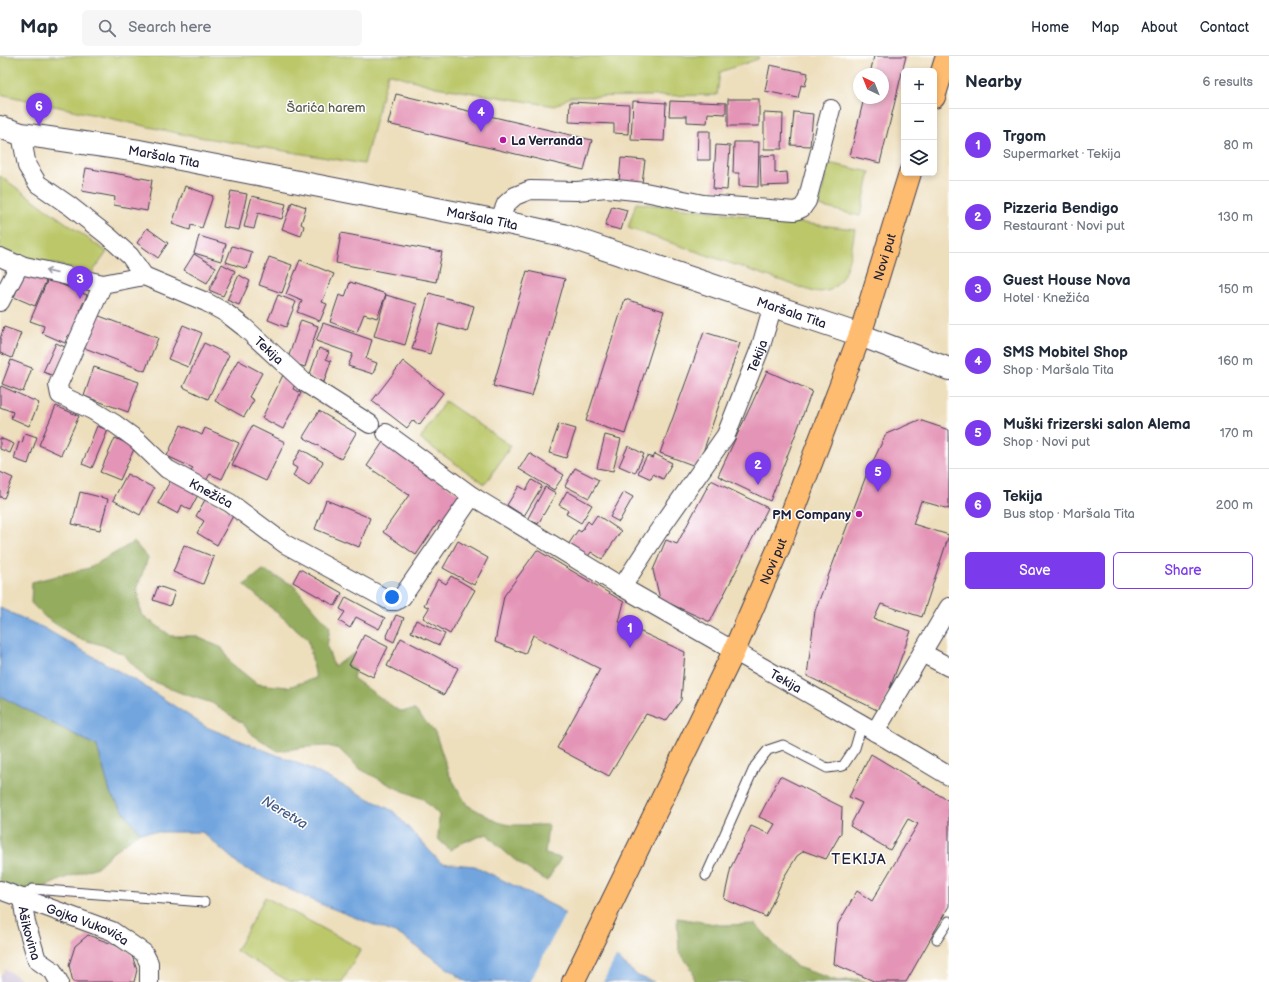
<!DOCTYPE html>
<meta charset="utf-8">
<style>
:root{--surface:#fff;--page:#f6f6f7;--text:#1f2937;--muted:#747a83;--line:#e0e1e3;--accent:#7c3aed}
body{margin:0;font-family:"Balsamiq Sans",sans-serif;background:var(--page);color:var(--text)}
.controls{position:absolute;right:12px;top:12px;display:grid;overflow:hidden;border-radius:6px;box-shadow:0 2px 6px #0003}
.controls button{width:36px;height:36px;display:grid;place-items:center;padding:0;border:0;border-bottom:1px solid var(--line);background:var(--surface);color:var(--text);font:20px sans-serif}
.compass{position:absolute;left:853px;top:12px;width:36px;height:36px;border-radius:50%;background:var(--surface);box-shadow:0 2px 6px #0003;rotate:317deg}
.you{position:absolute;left:392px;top:541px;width:14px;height:14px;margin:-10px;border:3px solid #fff;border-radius:50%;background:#1a73e8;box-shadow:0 0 0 6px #1a73e833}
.badge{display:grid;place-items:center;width:26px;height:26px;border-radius:50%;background:var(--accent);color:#fff;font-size:13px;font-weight:700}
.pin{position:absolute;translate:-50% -33px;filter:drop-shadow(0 1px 2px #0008)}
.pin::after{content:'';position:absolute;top:21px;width:14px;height:12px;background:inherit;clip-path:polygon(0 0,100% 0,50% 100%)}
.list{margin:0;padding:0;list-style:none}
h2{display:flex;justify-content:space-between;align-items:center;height:52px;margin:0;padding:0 16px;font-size:17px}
h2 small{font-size:13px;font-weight:400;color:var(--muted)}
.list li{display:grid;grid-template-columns:26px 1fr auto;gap:12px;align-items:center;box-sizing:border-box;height:72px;padding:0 16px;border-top:1px solid var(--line)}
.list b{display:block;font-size:15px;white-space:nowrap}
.list p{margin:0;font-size:13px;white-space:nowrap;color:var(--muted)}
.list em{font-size:13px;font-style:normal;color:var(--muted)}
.actions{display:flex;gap:8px;padding:12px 16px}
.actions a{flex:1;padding:9px 0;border:1px solid var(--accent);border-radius:6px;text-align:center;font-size:14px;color:var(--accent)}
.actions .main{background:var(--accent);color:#fff}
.icon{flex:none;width:22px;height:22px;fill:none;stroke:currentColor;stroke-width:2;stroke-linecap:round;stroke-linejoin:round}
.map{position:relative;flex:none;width:949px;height:926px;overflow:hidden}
header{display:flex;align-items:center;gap:24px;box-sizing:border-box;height:56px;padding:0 20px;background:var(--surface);border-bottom:1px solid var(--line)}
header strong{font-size:19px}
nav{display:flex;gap:22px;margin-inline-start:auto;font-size:14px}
.search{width:280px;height:36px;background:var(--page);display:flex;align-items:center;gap:10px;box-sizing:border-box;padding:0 14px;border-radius:6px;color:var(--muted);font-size:15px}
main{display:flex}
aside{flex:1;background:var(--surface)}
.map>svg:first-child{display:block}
.industrial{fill:#ccbed4}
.green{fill:#bbc769;stroke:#6e7452}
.forest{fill:#94ac5d;stroke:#5b674c}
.water{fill:#72a5de;stroke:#4a648c}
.pier{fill:#eddebc}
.building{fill:#e494b6}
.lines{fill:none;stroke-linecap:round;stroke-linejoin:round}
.service-casing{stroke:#403e4e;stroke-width:11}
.minor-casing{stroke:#403e4e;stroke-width:20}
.tertiary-casing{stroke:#403e4e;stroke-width:24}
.primary-casing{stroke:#403e4e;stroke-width:24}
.service{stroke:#fff;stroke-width:9}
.minor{stroke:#fff;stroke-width:18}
.tertiary{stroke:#fff;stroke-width:22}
.primary{stroke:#febc70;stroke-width:22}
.oneway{stroke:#9c9ca7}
.poi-dot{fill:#b5179e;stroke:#fff;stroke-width:1.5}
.labels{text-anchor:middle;stroke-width:3;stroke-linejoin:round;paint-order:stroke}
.park-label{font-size:13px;fill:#585c4b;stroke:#fff}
.poi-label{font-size:13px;font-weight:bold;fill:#22223b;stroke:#fff;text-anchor:start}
.street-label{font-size:13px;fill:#22223b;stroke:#fff}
.water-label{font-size:14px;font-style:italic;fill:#465d84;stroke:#fff}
.quarter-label{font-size:15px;letter-spacing:1px;fill:#22223b;stroke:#fff}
</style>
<header>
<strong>Map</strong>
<div class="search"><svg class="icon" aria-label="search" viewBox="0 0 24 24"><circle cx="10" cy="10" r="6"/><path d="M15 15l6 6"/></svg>Search here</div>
<nav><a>Home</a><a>Map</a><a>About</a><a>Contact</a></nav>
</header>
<main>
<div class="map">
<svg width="949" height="926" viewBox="0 0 949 926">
<rect width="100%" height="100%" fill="#fff"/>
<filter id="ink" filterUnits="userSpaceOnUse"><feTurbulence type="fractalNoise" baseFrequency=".025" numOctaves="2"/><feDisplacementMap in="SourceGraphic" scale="8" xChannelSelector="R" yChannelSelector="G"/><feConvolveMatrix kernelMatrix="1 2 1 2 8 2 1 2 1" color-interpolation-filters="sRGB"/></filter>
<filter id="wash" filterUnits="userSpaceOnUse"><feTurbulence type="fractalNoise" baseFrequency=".012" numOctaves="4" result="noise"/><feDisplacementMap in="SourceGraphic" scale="16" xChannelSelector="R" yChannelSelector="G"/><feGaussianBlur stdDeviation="0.9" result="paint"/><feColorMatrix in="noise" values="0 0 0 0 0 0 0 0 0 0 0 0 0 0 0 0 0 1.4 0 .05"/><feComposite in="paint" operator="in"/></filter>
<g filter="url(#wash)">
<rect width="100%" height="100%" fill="#eddebc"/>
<!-- industrial -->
<polygon class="industrial" points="5,913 26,926 0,926 0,921"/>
<!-- green -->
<g class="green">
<polygon points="0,0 759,0 758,3 720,16 717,39 570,41 555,50 436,31 388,17 364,108 181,78 0,38"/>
<polygon points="828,107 870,116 860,160 819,150"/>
<polygon points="0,120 107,196 92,217 0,195"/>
<path d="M636,147L704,154L775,164L855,173C852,191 848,225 830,234C826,236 818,236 814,236L628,172Z"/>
<polygon points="445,345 511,390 485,428 420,383"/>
<polygon points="265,841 361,893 342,926 290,926 236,895"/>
</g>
<!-- forest -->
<g class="forest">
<path d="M134,486L148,502L137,532L141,558L171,580H195L222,592L232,608L257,628L288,631L316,622L308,583L244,529L263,514L293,529L330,571L327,591L334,610L360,594L353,622L399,655L415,654L435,676L449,718L467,749L498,766L509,769H548L545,798L561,802L547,825C523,811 505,798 487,778L464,786L450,794L438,783L439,759L423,743L396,732L360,713L339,693L328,690L306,691L278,695L253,679L242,667L212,647L181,637L147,623L123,598L102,589L77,582L45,561L31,547L32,526L89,512Z"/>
<polygon points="0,640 97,690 111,739 140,776 112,797 97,811 62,823 22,842 0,834"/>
<polygon points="677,862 721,869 756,868 779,894 797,911 838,925 858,923 866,926 694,926 693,915 679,895"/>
</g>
<!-- water -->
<polygon class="water" points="0,552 44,572 141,628 206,671 307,711 393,755 441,807 475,810 558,852 638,920 654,926 467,926 400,879 318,847 242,811 202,776 140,776 111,739 97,690 0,640"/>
<!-- pier -->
<polygon class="pier" points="566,856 617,899 603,926 530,926"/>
<g id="blocks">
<!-- building -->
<g class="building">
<polygon points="874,0 906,0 880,107 850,100 864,42 883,42 883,18 870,18"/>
<polygon points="770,9 808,17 805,30 801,29 798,42 765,35"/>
<polygon points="396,38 592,84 584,114 388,68"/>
<rect x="728" y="43" width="31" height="27"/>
<polygon points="633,45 666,47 664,85 631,84"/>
<polygon points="670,45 726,47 726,58 708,57 707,67 687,66 687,60 669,60"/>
<polygon points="570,46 629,49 628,78 614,77 614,68 569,66"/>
<polygon points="794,56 813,58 810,90 791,89"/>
<polygon points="764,57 783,58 782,93 764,93"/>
<polygon points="698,75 710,75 710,104 697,104"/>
<polygon points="734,86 759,86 758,131 739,130 739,117 733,117"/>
<polygon points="716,89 730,90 727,134 713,133"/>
<polygon points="775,99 775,117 787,116 788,129 761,130 760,100"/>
<polygon points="621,102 645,104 642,127 619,125"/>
<polygon points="86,112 152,124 147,155 114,149 115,141 82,135"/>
<polygon points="185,130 213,140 202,172 191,169 190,174 172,168"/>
<polygon points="231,135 247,138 239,174 223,171"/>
<polygon points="252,140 286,148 282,163 258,157 254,173 244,171"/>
<polygon points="292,146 306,151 301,168 304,170 301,180 282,173"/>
<polygon points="612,150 627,154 621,174 605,170"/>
<polygon points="147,172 168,187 158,202 137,187"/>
<polygon points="341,177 442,196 436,226 336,207"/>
<polygon points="199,180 226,188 221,205 194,197"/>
<polygon points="232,190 252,196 247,213 226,206"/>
<polygon points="194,198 216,211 207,227 184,214"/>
<polygon points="269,201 292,209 282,237 259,229"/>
<polygon points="300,204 334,218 322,246 327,248 320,265 297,256 302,245 286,238"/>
<polygon points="222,208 235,215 223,240 209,234"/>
<polygon points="527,215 565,223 532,340 493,330"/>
<polygon points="25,216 46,225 35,250 14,241"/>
<polygon points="239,219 250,225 239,249 227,244"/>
<polygon points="48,223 87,239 80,254 85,255 73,281 68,279 65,287 42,277 44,270 30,265"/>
<polygon points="350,226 386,238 377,262 364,258 357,276 330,266 339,239 345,241"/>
<polygon points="429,237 474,250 467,276 439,268 430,298 412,293"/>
<polygon points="278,239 296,246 286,271 268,264"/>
<polygon points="386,239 417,248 405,289 374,280"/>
<polygon points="625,243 664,255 625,378 586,365"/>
<polygon points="94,258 158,282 145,315 82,291"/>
<polygon points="301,264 318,270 305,311 287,305"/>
<polygon points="323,267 372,284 366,303 377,307 373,318 348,310 353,298 316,285"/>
<polygon points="183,269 202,277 188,311 168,303"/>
<polygon points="4,271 21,277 12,302 0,297 0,283"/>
<polygon points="704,276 740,287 698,411 660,397"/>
<polygon points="56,287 67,292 54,320 43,316"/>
<polygon points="204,287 229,299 208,343 183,331"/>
<polygon points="319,292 329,296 326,303 331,305 324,326 309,321"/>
<polygon points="11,304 32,312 23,336 2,328"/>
<polygon points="238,304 262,317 249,341 254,344 244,361 215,345"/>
<polygon points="403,305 443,337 419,369 413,364 407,372 372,345"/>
<polygon points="94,311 139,326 128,356 84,340"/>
<polygon points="767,315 812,335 770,445 718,420"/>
<polygon points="283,319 296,326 293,333 301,337 283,373 262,362"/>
<polygon points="1,330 39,347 29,370 11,362 13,356 0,351 0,333"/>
<polygon points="56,350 79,360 61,399 39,389"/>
<polygon points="319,355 356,377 341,403 303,381"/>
<polygon points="919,364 949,374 949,453 921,445 913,468 949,479 922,561 881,548 874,563 911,575 881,656 807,620 815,555 866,420 886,378"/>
<polygon points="559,368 576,373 566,402 549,397"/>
<polygon points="181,369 202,379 205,372 239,387 222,423 210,418 206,425 190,417 193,412 167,400"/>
<polygon points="97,370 108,374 92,412 82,408"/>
<polygon points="252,370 285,386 266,425 232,409"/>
<polygon points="25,377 37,381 28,408 14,403 19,386 22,387"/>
<polygon points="605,379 621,383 613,415 597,412"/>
<polygon points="0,382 14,388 10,397 0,393"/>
<polygon points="115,382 135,391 120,424 100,416"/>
<polygon points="383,386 462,440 443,468 439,465 416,499 383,476 409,439 367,410"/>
<polygon points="628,390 644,398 635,417 619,410"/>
<polygon points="301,393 323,406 309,430 293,420 297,412 292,409"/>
<polygon points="529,397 564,419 554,434 519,413"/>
<polygon points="655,398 672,407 663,423 653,418 651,423 638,417 647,400 653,402"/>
<polygon points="575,412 599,424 589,442 565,430"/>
<polygon points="0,416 13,422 4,442 0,441"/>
<polygon points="127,418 154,432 140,459 113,444"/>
<polygon points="172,422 199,437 190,454 182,449 178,458 158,447"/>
<polygon points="532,424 542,430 524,460 507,449 519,430 526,434"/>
<polygon points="711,424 768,452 710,566 660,543 653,514 666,484 677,488"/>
<polygon points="545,431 556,437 538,468 528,462"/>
<polygon points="567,435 592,449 581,467 566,458 568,454 559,449"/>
<polygon points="80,436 108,443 100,474 72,468"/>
<polygon points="624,436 633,441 619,466 610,461"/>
<polygon points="206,442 234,458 217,489 197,477 204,465 196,460"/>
<polygon points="326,444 370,462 359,491 315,473"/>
<polygon points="597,459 621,475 602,503 591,496 587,502 568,489 578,474 581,476 588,465 591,468"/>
<polygon points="458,485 488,502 474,529 443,512"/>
<polygon points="184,489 214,501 203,528 173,516"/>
<polygon points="537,494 624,546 619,566 685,596 681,644 666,665 646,658 609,720 557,692 600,613 533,579 525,598 495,586 504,540"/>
<polygon points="300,513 342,537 335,550 293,526"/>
<polygon points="451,520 475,534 450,578 423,562 429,552 424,549 438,523 446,528"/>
<polygon points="158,530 175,536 170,550 153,544"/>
<polygon points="346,541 385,562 379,573 356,561 350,572 339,565 345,556 340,553"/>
<polygon points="396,559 404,562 394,586 386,582"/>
<polygon points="416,564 445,578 439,589 411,576"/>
<polygon points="364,579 388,591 373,621 349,609"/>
<polygon points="401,582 458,612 444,639 387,610"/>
<polygon points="871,698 949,745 949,850 906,926 876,926 834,908 838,868 857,835 872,845 918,768 908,763 890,794 850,770 862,747 849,741"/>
<polygon points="780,720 842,751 841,777 826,803 804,795 797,800 784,821 766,861 724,843 731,811 751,770 769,778 775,768 759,761"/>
<polygon points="88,879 115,889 131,897 137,914 134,926 73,926 69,909 75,890"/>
</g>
</g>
</g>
<g filter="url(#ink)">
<use href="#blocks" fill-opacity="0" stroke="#403e4e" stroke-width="1"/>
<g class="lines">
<!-- service casing -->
<g class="service-casing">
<g id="service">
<polyline points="706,820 755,710 768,694 783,689 827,712 843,710 855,692 862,668"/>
<polyline points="22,842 32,833 204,846"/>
<polyline points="937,883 949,865"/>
</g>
</g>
<!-- minor casing -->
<g class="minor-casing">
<g id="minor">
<path id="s1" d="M21,78L27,110L38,128L70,150L108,180L130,200L144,220L206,246L226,257L244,271L304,326L370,368"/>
<polyline points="499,165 506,148 515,140 530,134 577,135 606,132 645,136 703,148 795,155 802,152 807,145 831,53"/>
<polyline points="0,201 16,208 103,228"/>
<path id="s2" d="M144,220L103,228L58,329L60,339L92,354L115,368L137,384L167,413L230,447L285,488L390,545H396L402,541L472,440"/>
<polyline points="0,246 20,208"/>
<path id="s3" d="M386,377L472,440L622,531L862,668L949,720"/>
<path id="s4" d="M622,531L657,477L726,379L761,290L773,249"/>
<polyline points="922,597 949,611"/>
<polyline points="875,676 949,551"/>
<path id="s5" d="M0,834L112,875L144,897L149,907V926"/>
<path id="s6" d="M22,842L26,867L37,904L53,915L59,926"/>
</g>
</g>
<!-- tertiary casing -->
<g class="tertiary-casing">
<g id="tertiary">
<path id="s7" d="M0,71L21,78L139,95L499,165L563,179L860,279L949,313"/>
</g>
</g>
<!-- primary casing -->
<g class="primary-casing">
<g id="primary">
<polyline points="934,41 947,0"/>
<path id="s8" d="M573,926L734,595L779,491L860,279L910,117"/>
</g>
</g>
<!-- service -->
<use href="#service" class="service"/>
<!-- minor -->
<use href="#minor" class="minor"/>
<!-- tertiary -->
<use href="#tertiary" class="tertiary"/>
<!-- primary -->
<use href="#primary" class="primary"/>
</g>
<!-- one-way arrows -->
<defs><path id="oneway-shaft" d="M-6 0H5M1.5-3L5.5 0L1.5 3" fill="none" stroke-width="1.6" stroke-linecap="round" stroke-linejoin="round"/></defs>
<use class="oneway" href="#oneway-shaft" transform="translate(51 216) rotate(-167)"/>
</g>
<!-- markers -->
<g class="poi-dot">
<circle cx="503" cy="84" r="4"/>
<circle cx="859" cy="458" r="4"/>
</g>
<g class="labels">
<!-- park labels -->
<g class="park-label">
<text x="326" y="56">Šarića harem</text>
</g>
<!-- poi labels -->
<g class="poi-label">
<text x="511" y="89">La Verranda</text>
<text x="851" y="463" text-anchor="end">PM Company</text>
</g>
<!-- street labels -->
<g class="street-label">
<text dy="5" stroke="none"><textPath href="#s7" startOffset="167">Maršala Tita</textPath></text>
<text dy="5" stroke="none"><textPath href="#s7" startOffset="491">Maršala Tita</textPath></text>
<text dy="5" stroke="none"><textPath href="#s8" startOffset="790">Novi put</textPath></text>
<text dy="5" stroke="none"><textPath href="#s7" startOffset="815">Maršala Tita</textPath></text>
<text dy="5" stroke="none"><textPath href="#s1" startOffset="342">Tekija</textPath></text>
<text dy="5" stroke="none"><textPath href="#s4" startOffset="269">Tekija</textPath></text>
<text dy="5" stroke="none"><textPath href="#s2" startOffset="344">Knežića</textPath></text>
<text dy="5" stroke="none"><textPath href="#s8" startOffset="466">Novi put</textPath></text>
<text dy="5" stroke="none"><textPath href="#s3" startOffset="471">Tekija</textPath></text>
<text dy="5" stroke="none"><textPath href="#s5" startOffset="94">Gojka Vukovića</textPath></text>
<text dy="5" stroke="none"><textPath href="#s6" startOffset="36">Ašikovina</textPath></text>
</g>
<!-- water labels -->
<g class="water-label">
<text transform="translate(285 756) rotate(31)" y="5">Neretva</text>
</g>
<!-- quarter labels -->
<g class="quarter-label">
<text x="859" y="808">TEKIJA</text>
</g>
</g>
</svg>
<div class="controls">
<button>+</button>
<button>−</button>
<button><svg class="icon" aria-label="layers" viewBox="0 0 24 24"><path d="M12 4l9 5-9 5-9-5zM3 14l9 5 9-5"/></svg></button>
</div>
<svg class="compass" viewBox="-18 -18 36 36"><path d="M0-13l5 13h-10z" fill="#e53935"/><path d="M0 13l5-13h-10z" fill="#747a83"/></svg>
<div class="you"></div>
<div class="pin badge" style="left:630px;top:592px">1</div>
<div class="pin badge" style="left:758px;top:429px">2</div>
<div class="pin badge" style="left:80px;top:243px">3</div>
<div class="pin badge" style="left:481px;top:76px">4</div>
<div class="pin badge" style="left:878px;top:436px">5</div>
<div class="pin badge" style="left:39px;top:70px">6</div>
</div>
<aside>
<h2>Nearby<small>6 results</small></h2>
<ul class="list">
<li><span class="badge">1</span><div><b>Trgom</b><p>Supermarket · Tekija</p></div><em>80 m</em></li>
<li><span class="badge">2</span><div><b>Pizzeria Bendigo</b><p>Restaurant · Novi put</p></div><em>130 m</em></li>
<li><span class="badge">3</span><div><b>Guest House Nova</b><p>Hotel · Knežića</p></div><em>150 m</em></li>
<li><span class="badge">4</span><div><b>SMS Mobitel Shop</b><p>Shop · Maršala Tita</p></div><em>160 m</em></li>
<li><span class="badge">5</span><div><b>Muški frizerski salon Alema</b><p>Shop · Novi put</p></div><em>170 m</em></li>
<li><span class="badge">6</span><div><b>Tekija</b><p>Bus stop · Maršala Tita</p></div><em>200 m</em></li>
</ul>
<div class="actions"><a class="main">Save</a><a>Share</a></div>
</aside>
</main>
